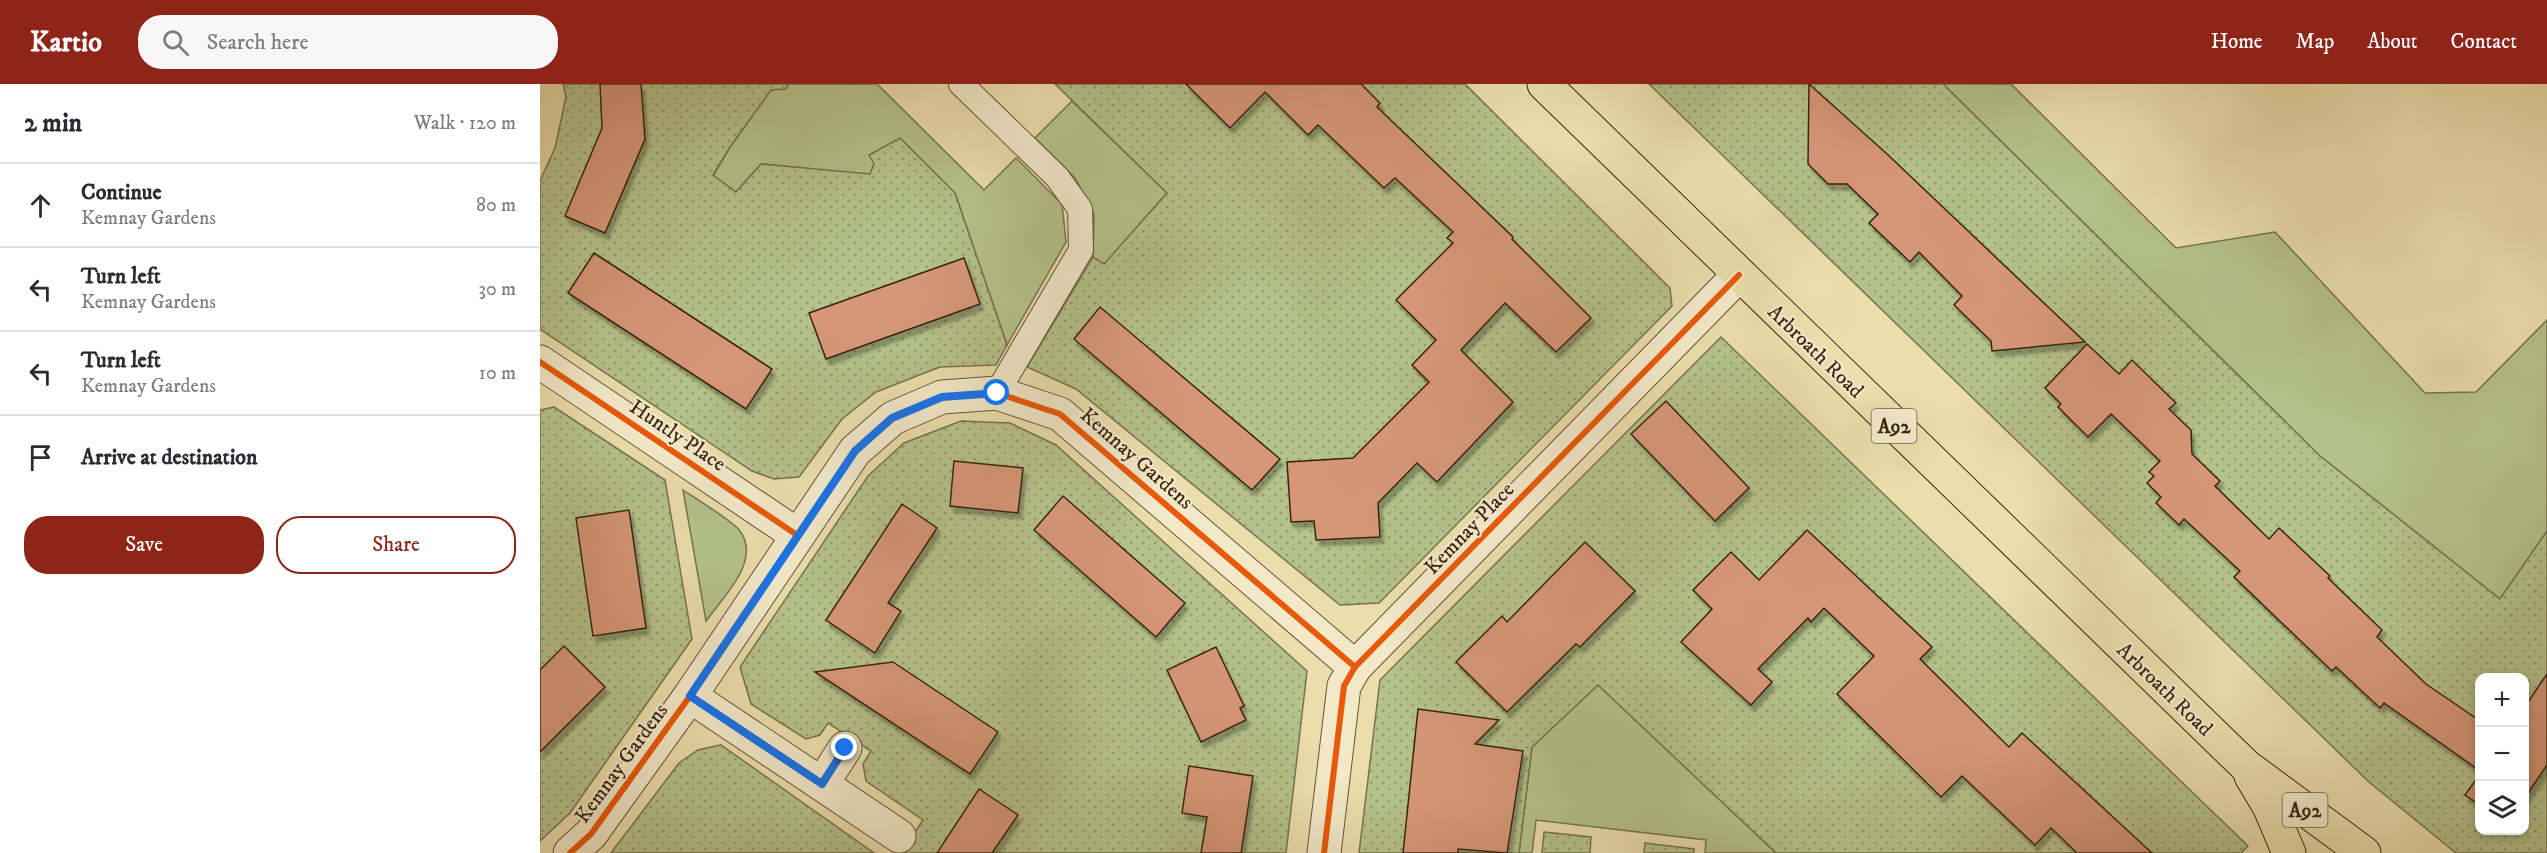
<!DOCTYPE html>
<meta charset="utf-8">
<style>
:root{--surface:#fff;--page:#f7f7f7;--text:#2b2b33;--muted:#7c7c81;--line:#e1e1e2;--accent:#8f2418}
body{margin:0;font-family:"IM FELL DW Pica",serif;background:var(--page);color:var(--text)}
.controls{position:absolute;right:18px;bottom:18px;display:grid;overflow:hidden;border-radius:12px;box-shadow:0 3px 9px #0003}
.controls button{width:54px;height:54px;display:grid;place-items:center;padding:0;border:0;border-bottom:2px solid var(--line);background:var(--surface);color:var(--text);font:30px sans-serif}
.stop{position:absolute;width:18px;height:18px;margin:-14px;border:4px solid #1a73e8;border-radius:50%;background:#fff}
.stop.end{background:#1a73e8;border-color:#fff;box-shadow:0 2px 6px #0008}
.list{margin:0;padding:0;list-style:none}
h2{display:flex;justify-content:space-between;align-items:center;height:78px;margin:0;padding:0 24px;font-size:26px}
h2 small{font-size:20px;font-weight:400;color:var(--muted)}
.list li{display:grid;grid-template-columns:39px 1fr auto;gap:18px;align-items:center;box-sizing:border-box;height:84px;padding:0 24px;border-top:2px solid var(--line)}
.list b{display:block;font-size:22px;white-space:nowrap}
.list p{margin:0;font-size:20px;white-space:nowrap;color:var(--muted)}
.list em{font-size:20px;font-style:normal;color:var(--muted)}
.actions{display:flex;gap:12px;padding:18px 24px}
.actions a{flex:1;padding:14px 0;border:2px solid var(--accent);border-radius:24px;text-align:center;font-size:21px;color:var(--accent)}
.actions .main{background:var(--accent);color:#fff}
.icon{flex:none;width:33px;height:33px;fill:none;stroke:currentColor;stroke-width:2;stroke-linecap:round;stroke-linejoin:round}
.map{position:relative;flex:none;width:2007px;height:769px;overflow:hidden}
header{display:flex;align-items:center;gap:36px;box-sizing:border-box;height:84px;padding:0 30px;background:var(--accent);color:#fff}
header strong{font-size:28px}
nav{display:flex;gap:33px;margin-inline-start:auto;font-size:21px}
.search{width:420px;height:54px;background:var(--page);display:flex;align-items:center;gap:15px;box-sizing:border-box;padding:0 21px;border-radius:24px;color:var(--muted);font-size:22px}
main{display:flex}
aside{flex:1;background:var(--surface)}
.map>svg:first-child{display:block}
.green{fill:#b5c28b;stroke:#76734e;stroke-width:1.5}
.garden{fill:url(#garden-dots);stroke:#76734e;stroke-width:1.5;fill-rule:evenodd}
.building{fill:#d69778;stroke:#382411;stroke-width:1.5;filter:url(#shadow)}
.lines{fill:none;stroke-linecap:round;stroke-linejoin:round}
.lane-casing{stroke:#655238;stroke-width:26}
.street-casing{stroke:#655238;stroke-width:35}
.primary-casing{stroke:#382411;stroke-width:35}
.lane{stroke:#f2e9c9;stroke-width:24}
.street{stroke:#f2e9c9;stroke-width:33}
.primary{stroke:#ebddac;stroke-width:33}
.cycleway-casing{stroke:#f2e9c9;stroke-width:10}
.cycleway{stroke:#e8590c;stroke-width:6}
.route{stroke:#1a73e8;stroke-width:8}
.labels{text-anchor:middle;stroke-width:4.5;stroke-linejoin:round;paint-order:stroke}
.shield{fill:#f2e9c9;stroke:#705f48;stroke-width:1.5}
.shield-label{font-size:20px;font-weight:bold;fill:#382411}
.street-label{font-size:21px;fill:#382411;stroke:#f2e9c9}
</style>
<header>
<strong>Kartio</strong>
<div class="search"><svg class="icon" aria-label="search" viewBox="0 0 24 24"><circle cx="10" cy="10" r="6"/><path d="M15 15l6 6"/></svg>Search here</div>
<nav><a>Home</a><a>Map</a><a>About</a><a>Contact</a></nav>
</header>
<main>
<aside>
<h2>2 min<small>Walk · 120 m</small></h2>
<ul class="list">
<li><svg class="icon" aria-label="ahead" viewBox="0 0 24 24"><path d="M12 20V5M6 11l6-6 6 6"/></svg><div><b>Continue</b><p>Kemnay Gardens</p></div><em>80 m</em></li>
<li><svg class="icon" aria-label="left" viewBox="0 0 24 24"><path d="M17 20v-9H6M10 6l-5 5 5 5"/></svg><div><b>Turn left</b><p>Kemnay Gardens</p></div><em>30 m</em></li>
<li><svg class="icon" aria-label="left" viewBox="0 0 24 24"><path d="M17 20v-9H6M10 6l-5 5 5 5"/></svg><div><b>Turn left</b><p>Kemnay Gardens</p></div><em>10 m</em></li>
<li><svg class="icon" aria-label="arrive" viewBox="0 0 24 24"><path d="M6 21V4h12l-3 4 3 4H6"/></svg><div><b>Arrive at destination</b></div></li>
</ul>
<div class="actions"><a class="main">Save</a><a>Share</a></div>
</aside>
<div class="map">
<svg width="2007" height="769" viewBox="0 0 2007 769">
<defs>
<pattern id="garden-dots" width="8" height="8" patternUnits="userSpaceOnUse" patternTransform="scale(1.5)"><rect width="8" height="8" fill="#b5c28b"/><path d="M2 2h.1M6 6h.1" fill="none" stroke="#949d70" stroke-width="1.8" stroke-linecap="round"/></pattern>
<filter id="shadow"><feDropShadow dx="3.5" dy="6" stdDeviation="1.5" flood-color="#0004"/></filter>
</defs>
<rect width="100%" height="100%" fill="#ebddac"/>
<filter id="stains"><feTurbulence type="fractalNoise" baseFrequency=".00333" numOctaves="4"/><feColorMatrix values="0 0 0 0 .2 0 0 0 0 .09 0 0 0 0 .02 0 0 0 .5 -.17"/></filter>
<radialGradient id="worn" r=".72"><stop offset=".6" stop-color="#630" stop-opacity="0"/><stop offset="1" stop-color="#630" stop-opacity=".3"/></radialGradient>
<!-- green -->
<g class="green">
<polygon points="249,0 337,0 444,106 476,74 522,120 526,158 467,261 415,109 334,80 330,91 221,80 196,108 173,92 190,63 231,5 245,5"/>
<polygon points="1403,0 1471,0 1636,164 1735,148 1885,309 1936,308 2007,236 2007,447 1960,515 1780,372"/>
<polygon points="532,17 627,109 564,181 553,173 554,130 535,94 495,54"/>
<path d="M143,406C155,414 194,438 200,447C222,477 182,514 166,537Z"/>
<polygon points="1058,601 1236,769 1165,769 1166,756 996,736 992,769 979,769 992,663"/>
</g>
<!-- garden -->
<g class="garden">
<polygon points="23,0 249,0 245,5 231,6 190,63 173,91 196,108 221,80 330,90 334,80 329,71 360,54 415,109 467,261 456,281 400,283 336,308 302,335 259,393 234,395 212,387 0,245 0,97 15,64 26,13"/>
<polygon points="515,0 925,0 1130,204 1132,222 839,519 800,521 536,305 487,283 553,173 564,180 627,109"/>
<path d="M1109,0H1403L1780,372L1960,515L2007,447V769H1916L1829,698ZM1940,594H1984V746H1940Z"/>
<polygon points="1181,253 1708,762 1701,769 1236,769 1058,601 992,663 979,769 819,769 840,596"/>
<polygon points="14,323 125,396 152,555 30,729 0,757 0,326"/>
<polygon points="421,337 470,339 516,361 767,587 746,769 361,769 383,736 326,697 323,680 331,667 288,639 280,651 266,655 211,620 200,583 328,392 364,359"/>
<polygon points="180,661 181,661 334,769 71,769 139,679 158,666"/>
<polygon points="1004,748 1051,753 1050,769 1002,769"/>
<polygon points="1105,759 1154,765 1154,769 1104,769"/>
</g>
<!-- building -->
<g class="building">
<polygon points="60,0 101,0 105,55 65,149 25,132 62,44"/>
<polygon points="646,0 821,0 840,19 837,23 973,153 972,155 1051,234 1016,268 965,219 921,266 973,318 897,398 877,379 838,419 840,453 776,456 774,437 751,438 747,378 813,374 889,298 872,281 896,256 856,216 913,159 907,154 913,148 855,94 844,104 778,41 768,51 725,8 690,44"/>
<polygon points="1269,0 1346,69 1545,258 1452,267 1451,257 1414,221 1422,212 1379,168 1370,178 1329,139 1338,130 1307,100 1288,100 1268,80"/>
<polygon points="54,169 232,285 206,325 28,209"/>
<polygon points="424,174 440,220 286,275 269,229"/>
<polygon points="560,223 740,375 712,406 534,255"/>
<polygon points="1547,260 1579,290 1592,276 1636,319 1629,325 1651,346 1652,370 1680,397 1675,402 1729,455 1739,444 1790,492 1788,494 1842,546 1837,553 1886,600 1940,637 1940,687 1844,619 1840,624 1796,583 1792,587 1694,493 1700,487 1644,435 1639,441 1616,419 1621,413 1607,399 1614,392 1609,388 1620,377 1571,330 1548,353 1518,323 1521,320 1505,304"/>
<polygon points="1126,317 1209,404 1175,437 1091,350"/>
<polygon points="414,377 483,384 478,429 410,422"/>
<polygon points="523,412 645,519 616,553 494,446"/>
<polygon points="362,420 397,444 348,519 361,527 335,569 286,536"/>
<polygon points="89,426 106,544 53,552 36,434"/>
<polygon points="1267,446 1392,563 1380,575 1469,663 1482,649 1612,769 1537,769 1511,744 1495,761 1422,692 1401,713 1297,610 1334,572 1284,524 1271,538 1268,534 1218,585 1232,598 1211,621 1141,558 1172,525 1153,506 1191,468 1219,496"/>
<polygon points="1045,458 1095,507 1040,563 1036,560 967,628 916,578 962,532 967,538"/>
<polygon points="24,562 65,603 0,668 0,586"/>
<polygon points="676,563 704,622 700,624 706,636 661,658 627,586"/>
<polygon points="353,578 458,648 430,690 275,588"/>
<polygon points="2007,590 2007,681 1984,715 1984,624"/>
<polygon points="878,625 959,636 935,660 983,667 967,769 918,765 918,769 863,769"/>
<polygon points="649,682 713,692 701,769 661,769 667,733 642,729"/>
<polygon points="1940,690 1940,721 1925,711"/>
<polygon points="439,705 478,731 452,769 397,769"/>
</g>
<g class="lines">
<!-- lane casing -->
<g class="lane-casing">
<polyline id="lane" points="421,0 517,93 540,125 541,166 457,309"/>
</g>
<!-- street casing -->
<g class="street-casing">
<g id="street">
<polyline points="0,278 257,451"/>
<polyline points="150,612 359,752"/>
<polyline points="282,700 305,664"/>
<polyline points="30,769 51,750 150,612 315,367 353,334 402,313 457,309 520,330 815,583"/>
<polyline points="784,769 804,602 815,583 1199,191"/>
</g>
</g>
<!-- primary casing -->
<g class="primary-casing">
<g id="primary">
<polyline points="1004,0 1706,682 1824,769"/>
<polyline points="1711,692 1729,722 1749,769"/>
</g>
</g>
<!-- lane -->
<use href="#lane" class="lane"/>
<!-- street -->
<use href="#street" class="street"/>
<!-- primary -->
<use href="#primary" class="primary"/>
<!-- cycleway casing -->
<g class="cycleway-casing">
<g id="cycleway">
<polyline points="0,278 257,451"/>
<polyline points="30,769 51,750 150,612 315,367 353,334 402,313 457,309 520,330 815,583"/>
<polyline points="784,769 804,602 815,583 1199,191"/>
</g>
</g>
<!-- cycleway -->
<use href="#cycleway" class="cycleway"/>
</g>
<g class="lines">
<!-- route -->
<polyline class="route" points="305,664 282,700 150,612 315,367 352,334 402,313 457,309"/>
</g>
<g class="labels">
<!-- shield labels -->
<g class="shield">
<rect x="1331.5" y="325" width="45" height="34" rx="4.5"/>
<rect x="1742.5" y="709" width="45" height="34" rx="4.5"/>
</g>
<g class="shield-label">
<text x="1354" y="349">A92</text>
<text x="1765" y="733">A92</text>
</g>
<!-- street labels -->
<g class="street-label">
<text transform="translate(1276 267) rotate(44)" y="7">Arbroath Road</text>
<text transform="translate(138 351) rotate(34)" y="7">Huntly Place</text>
<text transform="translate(597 374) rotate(41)" y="7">Kemnay Gardens</text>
<text transform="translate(929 444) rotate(-46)" y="7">Kemnay Place</text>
<text transform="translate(1625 605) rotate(44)" y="7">Arbroath Road</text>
<text transform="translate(81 679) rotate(-54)" y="7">Kemnay Gardens</text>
</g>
</g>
<rect width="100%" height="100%" filter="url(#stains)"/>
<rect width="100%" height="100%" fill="url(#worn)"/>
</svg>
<div class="controls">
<button>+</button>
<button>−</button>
<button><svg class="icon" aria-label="layers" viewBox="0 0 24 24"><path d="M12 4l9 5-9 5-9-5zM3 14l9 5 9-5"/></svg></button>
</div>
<div class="stop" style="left:457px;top:309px"></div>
<div class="stop end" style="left:305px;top:664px"></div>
</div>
</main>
